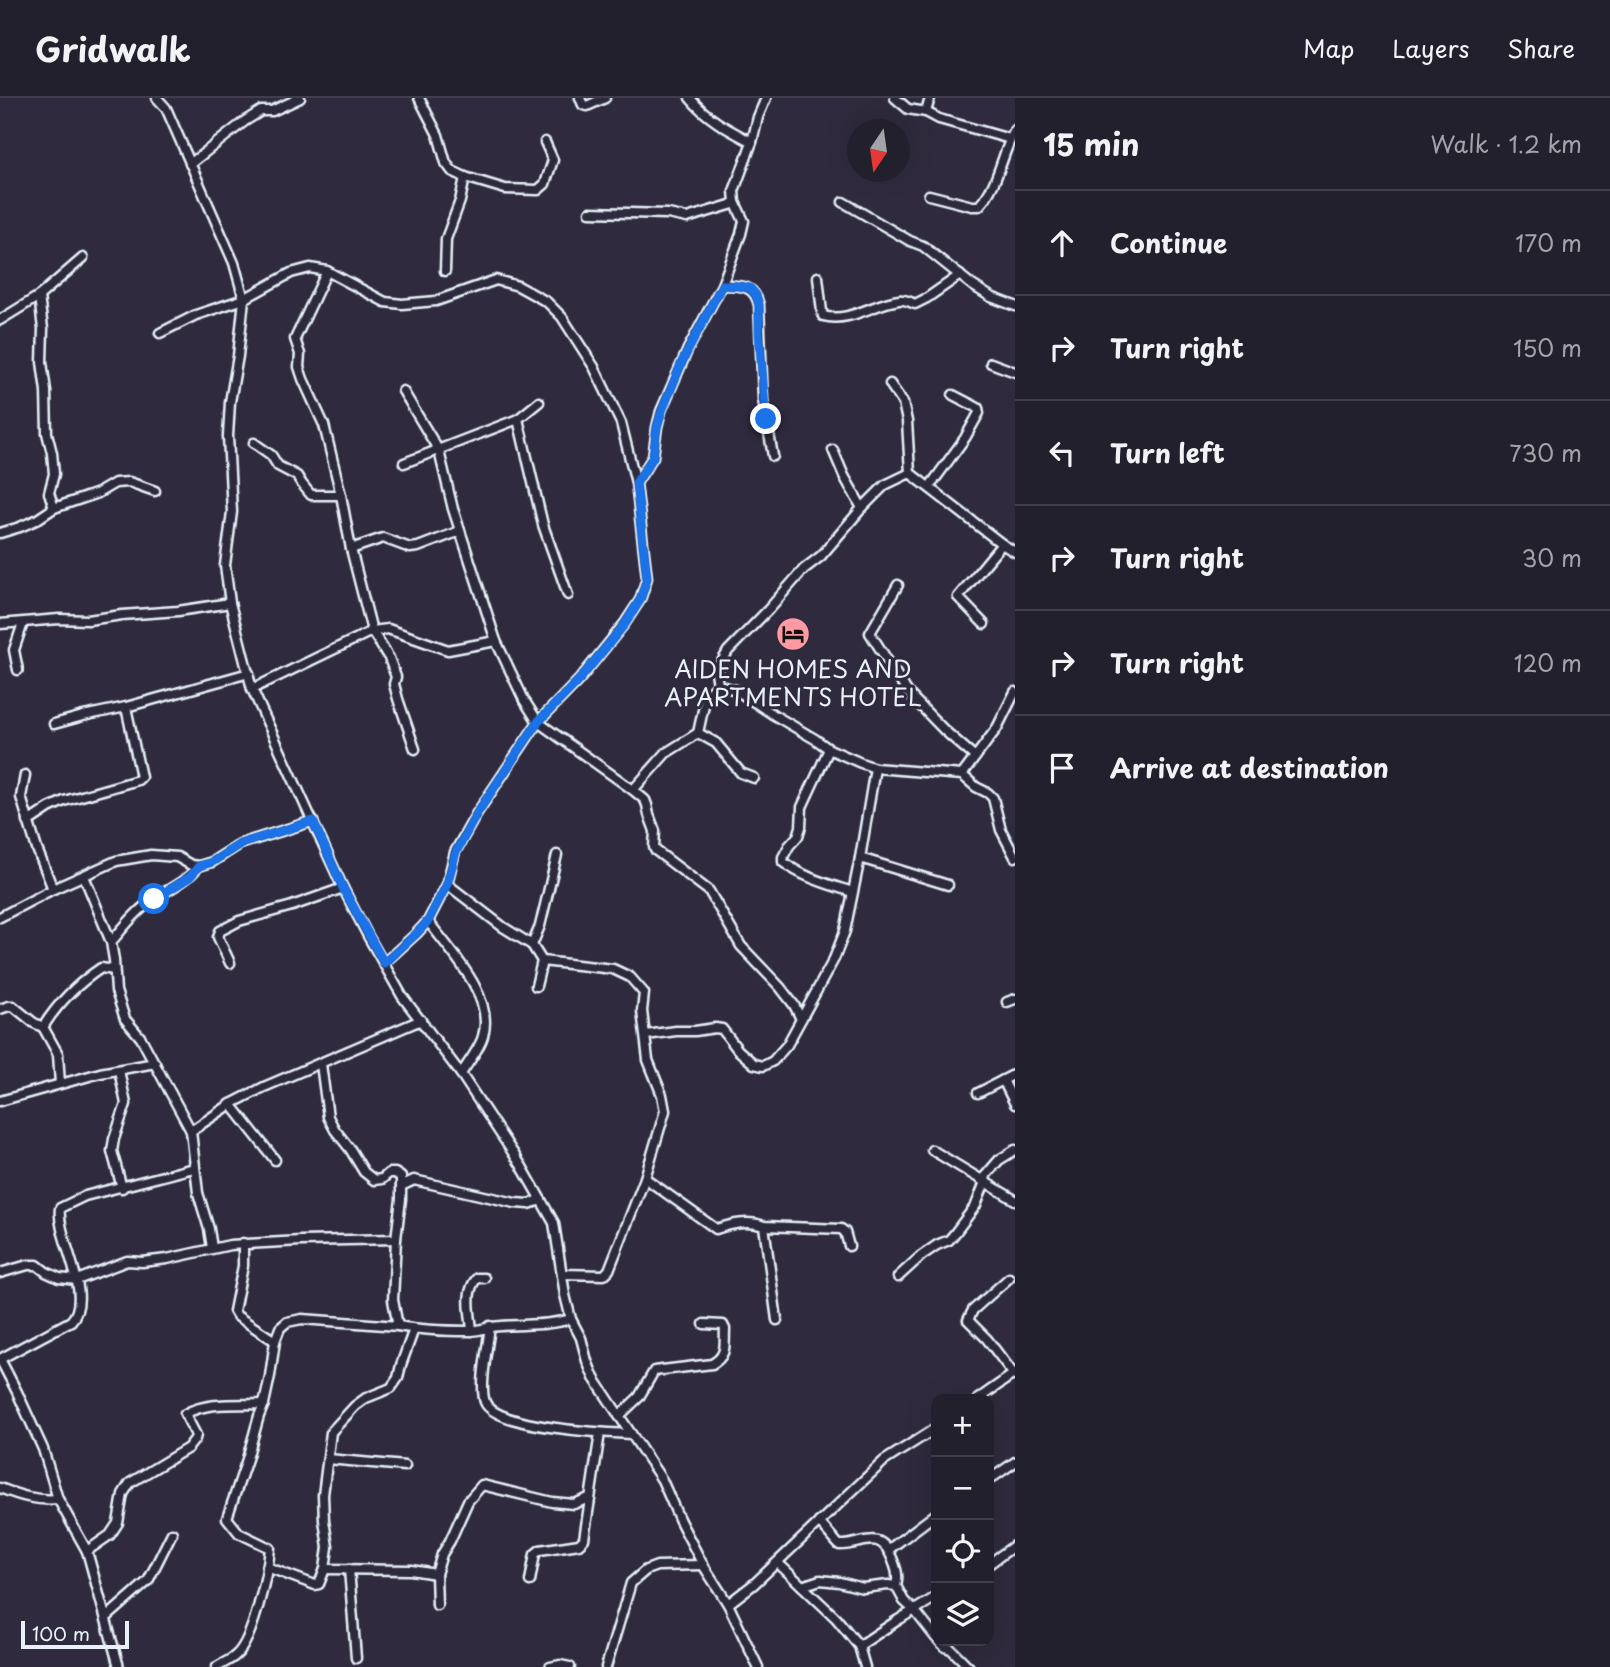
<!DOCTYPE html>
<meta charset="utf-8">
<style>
:root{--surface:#23202e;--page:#2f2d3a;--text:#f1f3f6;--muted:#a3a3aa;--line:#403e4a}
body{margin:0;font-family:"Playpen Sans",sans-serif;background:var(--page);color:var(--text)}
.controls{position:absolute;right:21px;bottom:21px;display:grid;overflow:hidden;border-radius:14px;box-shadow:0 7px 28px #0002}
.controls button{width:63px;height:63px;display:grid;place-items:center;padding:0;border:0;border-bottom:2px solid var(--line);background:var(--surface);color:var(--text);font:35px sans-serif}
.compass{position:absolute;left:847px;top:21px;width:63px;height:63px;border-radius:50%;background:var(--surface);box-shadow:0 7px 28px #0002;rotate:193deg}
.scale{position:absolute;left:21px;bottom:18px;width:108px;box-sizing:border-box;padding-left:7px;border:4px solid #e8f1f8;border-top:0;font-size:19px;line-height:24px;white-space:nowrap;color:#e8f1f8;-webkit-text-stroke:5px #2f2a3d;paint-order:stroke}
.stop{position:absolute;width:21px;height:21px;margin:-16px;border:5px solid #1a73e8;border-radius:50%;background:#fff}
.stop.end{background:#1a73e8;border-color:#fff;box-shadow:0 2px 7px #0008}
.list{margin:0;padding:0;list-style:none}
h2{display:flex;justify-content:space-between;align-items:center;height:91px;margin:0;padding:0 28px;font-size:30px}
h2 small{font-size:23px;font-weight:400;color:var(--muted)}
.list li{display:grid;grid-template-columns:46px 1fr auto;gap:21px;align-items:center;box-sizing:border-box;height:105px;padding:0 28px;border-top:2px solid var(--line)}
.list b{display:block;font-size:26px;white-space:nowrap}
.list em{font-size:23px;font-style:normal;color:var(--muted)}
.icon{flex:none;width:38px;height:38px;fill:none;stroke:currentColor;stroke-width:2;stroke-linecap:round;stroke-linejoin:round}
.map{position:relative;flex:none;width:1015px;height:1569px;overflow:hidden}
header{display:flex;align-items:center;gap:42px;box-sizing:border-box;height:98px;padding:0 35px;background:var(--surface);border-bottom:2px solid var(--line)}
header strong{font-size:33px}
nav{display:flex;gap:38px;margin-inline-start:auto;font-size:24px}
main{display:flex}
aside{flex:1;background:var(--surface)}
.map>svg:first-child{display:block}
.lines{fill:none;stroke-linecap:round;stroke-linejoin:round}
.minor-casing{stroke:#e8f1f8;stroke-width:13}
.minor{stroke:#2f2a3d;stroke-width:8}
.route{stroke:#1a73e8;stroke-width:9}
.labels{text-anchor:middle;stroke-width:6;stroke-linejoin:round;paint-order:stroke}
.poi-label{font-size:24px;fill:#e8f1f8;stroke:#2f2a3d}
</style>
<header>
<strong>Gridwalk</strong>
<nav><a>Map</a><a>Layers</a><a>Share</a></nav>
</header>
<main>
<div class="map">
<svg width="1015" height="1569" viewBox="0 0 1015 1569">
<rect width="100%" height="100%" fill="#2f2a3d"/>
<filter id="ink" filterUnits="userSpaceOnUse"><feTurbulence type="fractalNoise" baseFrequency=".0143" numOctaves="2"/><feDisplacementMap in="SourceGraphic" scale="14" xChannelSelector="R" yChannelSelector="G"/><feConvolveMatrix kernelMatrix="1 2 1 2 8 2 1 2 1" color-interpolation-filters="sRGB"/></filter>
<g filter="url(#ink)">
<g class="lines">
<!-- minor casing -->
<g class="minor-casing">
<g id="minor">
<polyline points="157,0 166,10 234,165 244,201 238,258 230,304 228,338 232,414 225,467 230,505 252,591 343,790 368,838 402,898 461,976 521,1067 554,1125 565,1197 571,1221 581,1240 587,1263 594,1280 662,1382 680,1423 703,1467 728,1506 758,1569"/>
<polyline points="419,0 438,37 446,65 452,73 465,79 505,91 538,92 545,86 553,62 545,44"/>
<polyline points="580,0 583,7 587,8 605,0"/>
<polyline points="895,0 908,11 926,14 939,21 1010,41"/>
<polyline points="926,14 930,0"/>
<polyline points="752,44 758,19 766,0"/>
<polyline points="190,66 245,23 261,13 272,13 300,0"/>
<path d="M929,97L972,108H979C999,87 1001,57 1015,32"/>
<polyline points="843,104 910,143 923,148 972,187 991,199 1015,208"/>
<polyline points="590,114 668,116 687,120 730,107 735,104"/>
<polyline points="327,173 295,241 300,256 299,269 303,281 324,327 341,397 351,451 372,533 388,531 448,552 496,543"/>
<polyline points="445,173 446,141 460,103 465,79"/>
<path d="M818,179L822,214L823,218C850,225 874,205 899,202C905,201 910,204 915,206L927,200L960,177"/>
<path d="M722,187C741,188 754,186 759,207L763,302L773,358"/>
<polyline points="39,198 43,231 42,264 46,293 47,335 52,355 54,376 49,395 54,410"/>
<polyline points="0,222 39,198 83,160"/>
<polyline points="160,235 196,217 244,201 291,175 310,170 327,173 385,204 402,206 436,203 496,182 518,188 547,204 562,219 594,269 621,325 636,385"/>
<polyline points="991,265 1015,274"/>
<polyline points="890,286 903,305 907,323 910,375"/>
<polyline points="403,293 439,353 453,411 496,543 524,602 538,624 633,692 645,702 647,707 649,717 655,733 654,749 655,752 709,793 741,848 780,889 794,907 801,921"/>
<polyline points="518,321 543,427 568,497"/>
<polyline points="254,345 271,357 278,368 297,378 302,386 311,397 341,397"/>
<polyline points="833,352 844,378 862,410"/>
<polyline points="404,365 518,321 539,304"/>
<polyline points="930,388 965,340 979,315 978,310 953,297"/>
<polyline points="0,435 20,429 36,422 54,410 98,395 115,385 129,384 155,393"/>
<polyline points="351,451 383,440 410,450 418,449 460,433"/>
<polyline points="1015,454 1002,446 910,375 885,387 862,410 821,458 804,471 768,512 728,553 716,574 718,587 736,592 774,617 815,641 829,651 861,665 875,670 962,677 976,689 988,695 993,700 1001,732 1015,759"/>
<polyline points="898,487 870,535 908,595 944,632 975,659"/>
<polyline points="0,526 59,521 88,522 122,517 178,513 230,505"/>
<polyline points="984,526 958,499 1002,446"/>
<polyline points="18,572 14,552 23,525"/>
<polyline points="252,591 372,533 389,560 396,579 394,586 398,601 415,651"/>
<polyline points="54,626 83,618 126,609 249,575"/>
<polyline points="698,635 716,645 741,675 754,680"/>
<path d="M829,651L802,709L801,729L798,738L789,748L783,759V764C804,780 828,786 852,794"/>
<polyline points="25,677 21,699 37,751 53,791"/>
<polyline points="962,677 997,630 1015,594"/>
<polyline points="633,692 666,655 698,635 706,598 718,587"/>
<polyline points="28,724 49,710 64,703 138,682 141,679 126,609"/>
<polyline points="860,760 948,787"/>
<polyline points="84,778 111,844 114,862 116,893 125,921 141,940 191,1033 198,1095 209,1131 212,1150"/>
<polyline points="447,786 503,829 532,847 542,863 536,888"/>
<polyline points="0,819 53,791 116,763 151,757 177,759 191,767 199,768 212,764 240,746 313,723"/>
<path d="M428,823C450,853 495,898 483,938C480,950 467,966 461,976"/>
<path d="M111,844C124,829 137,812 154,801C170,790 186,784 199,768"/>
<polyline points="532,847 540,828 557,757"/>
<polyline points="542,863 613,871 630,879 644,895 642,913 648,962 662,997 665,1013 645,1080 609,1172 604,1177 562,1176"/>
<polyline points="230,865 218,839 220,833 239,823 292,808 343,790"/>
<path d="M384,865L416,836L428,823L447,786L455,754L477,715L538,624L579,582L625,525L640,502L647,480L636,385L653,359L657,329L661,313L688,251L722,187L741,136L744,123L735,104L734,93L752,44C729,32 707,21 690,0"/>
<polyline points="1007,904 1015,901"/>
<path d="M0,911L9,908H13L34,925L43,929C58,905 77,886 101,870L114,872"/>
<polyline points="43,929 58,956 60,986"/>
<polyline points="646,937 676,933 695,933 715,930 722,931 738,952 754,966 763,968 773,963 787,947 834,861 845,833 860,760 875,670"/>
<polyline points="321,966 328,1019 335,1032 350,1051 364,1074 374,1082 382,1081 389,1075 395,1075 401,1079 401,1101 396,1141 393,1202 398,1228"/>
<polyline points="119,972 126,1006 114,1041 112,1053 122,1090"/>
<polyline points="1003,982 1015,1006"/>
<polyline points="978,995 1015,976"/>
<polyline points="0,1003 100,975 155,965"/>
<polyline points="231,1006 275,1062"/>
<polyline points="191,1033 231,1006 264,989 421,922"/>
<polyline points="932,1052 1015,1102"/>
<path d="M645,1080L716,1131C732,1126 748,1122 764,1128L841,1131L845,1134L849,1148"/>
<polyline points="401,1088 414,1082 515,1105 529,1106 541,1102"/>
<polyline points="764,1128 777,1222"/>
<polyline points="243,1145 243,1168 234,1213 237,1218 275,1243"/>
<polyline points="0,1175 28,1167 37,1167 46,1174 59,1180 77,1182 127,1163 142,1164 167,1161 230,1147 301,1143 396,1141"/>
<polyline points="898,1179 921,1158 937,1147 949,1142 955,1135 976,1107 985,1084 986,1077 999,1062 1015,1052"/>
<polyline points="1009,1180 973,1212 968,1222 987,1241 1015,1278"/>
<path d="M490,1228C488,1247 479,1288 485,1304C495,1330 605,1335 631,1336"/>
<path d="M472,1233C471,1215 464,1195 477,1180H484"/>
<path d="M0,1261L71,1223C95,1197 56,1140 60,1110L85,1098L194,1070"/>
<polyline points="0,1261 17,1294 43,1351 58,1401 87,1453 119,1569"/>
<polyline points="978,1301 1015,1275"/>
<path d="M619,1318L639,1299L654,1273L712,1266C728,1257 724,1247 725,1231L723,1227L704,1226"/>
<polyline points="328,1361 405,1368"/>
<polyline points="989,1382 1015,1364"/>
<path d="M0,1390C20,1398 37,1403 58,1401"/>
<path d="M819,1424L839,1447C863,1448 879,1429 892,1460C896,1470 899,1477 896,1488L904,1503L915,1513L936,1540"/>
<polyline points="888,1452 936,1416"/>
<path d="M87,1453L110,1437L118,1425L123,1396L130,1385L188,1350L195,1341L196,1337L185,1316C207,1303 239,1307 264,1306"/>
<polyline points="778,1465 836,1520 859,1548 865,1569"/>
<polyline points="989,1466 1015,1447"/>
<polyline points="267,1469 315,1487 319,1486 325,1471 328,1449 324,1422 323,1397 331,1334 355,1308 366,1300 391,1290 398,1280 401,1267 414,1231"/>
<polyline points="325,1471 411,1472 436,1476"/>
<polyline points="349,1471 356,1560"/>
<polyline points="530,1483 535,1456 540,1452 579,1446 584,1441 600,1335"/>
<polyline points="802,1488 820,1482 839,1484 863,1490 888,1487 896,1488"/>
<polyline points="728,1506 754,1486 884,1363 936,1330"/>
<polyline points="437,1507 436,1476 442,1456 450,1443 468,1403 482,1387 552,1404 574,1406 589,1400"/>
<polyline points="106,1520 148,1483 172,1435"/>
<polyline points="939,1543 945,1549 951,1551 969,1569"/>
<polyline points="859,1548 898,1522 936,1499"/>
<path d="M217,1569C223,1565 231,1562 236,1557C253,1543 268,1473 270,1450L239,1435L227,1420L247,1361L259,1318L264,1306L270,1278L275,1243L280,1230L287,1224L302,1221L398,1228C421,1232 446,1233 469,1233C480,1233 490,1228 501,1228C526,1226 547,1228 571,1221"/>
<polyline points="550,1569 560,1567 570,1569"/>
<polyline points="606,1569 631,1485 646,1472 657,1468 703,1467"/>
</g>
</g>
<!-- minor -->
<use href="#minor" class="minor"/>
</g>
</g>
<g class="lines" filter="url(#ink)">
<!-- route -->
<polyline class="route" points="154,801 190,779 199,768 212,764 240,746 313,723 343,790 384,865 416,836 428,823 447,786 456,754 477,715 538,624 579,582 625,526 640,502 647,480 636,385 653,359 657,329 662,313 682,264 722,187 738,188 750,190 756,197 759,207 759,235 766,321"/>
</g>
<!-- icons -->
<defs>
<g id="hotel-disc" transform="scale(1.75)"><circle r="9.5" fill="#ff9aa2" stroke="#2f2a3d"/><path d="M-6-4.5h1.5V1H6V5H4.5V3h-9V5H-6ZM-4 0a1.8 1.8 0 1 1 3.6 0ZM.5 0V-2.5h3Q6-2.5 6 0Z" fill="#111"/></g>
</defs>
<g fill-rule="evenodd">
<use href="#hotel-disc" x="793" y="536"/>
</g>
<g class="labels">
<!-- poi labels -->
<g class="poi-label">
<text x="793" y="580">AIDEN HOMES AND<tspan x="793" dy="28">APARTMENTS HOTEL</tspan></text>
</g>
</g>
</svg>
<div class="controls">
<button>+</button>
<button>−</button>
<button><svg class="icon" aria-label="locate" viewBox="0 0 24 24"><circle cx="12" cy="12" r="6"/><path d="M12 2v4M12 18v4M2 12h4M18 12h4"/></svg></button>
<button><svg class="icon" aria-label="layers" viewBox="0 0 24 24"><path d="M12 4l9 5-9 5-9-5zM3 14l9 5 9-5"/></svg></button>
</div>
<svg class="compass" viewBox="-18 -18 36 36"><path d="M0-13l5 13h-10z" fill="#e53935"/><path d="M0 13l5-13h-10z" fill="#a3a3aa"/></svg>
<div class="scale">100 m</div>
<div class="stop" style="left:154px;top:801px"></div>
<div class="stop end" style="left:766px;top:321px"></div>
</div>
<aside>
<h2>15 min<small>Walk · 1.2 km</small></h2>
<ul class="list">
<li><svg class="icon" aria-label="ahead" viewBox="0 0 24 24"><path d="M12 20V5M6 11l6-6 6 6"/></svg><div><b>Continue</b></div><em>170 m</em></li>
<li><svg class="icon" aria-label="right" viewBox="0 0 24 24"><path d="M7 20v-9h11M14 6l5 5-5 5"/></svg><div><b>Turn right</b></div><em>150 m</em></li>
<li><svg class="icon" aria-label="left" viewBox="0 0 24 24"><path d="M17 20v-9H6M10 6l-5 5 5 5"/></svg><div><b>Turn left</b></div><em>730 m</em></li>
<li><svg class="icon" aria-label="right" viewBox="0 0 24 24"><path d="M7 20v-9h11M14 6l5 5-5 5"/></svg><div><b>Turn right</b></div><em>30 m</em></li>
<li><svg class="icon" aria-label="right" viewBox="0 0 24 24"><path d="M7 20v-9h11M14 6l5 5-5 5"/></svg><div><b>Turn right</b></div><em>120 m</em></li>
<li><svg class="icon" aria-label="arrive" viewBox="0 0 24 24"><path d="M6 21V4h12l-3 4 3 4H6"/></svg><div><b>Arrive at destination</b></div></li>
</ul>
</aside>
</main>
